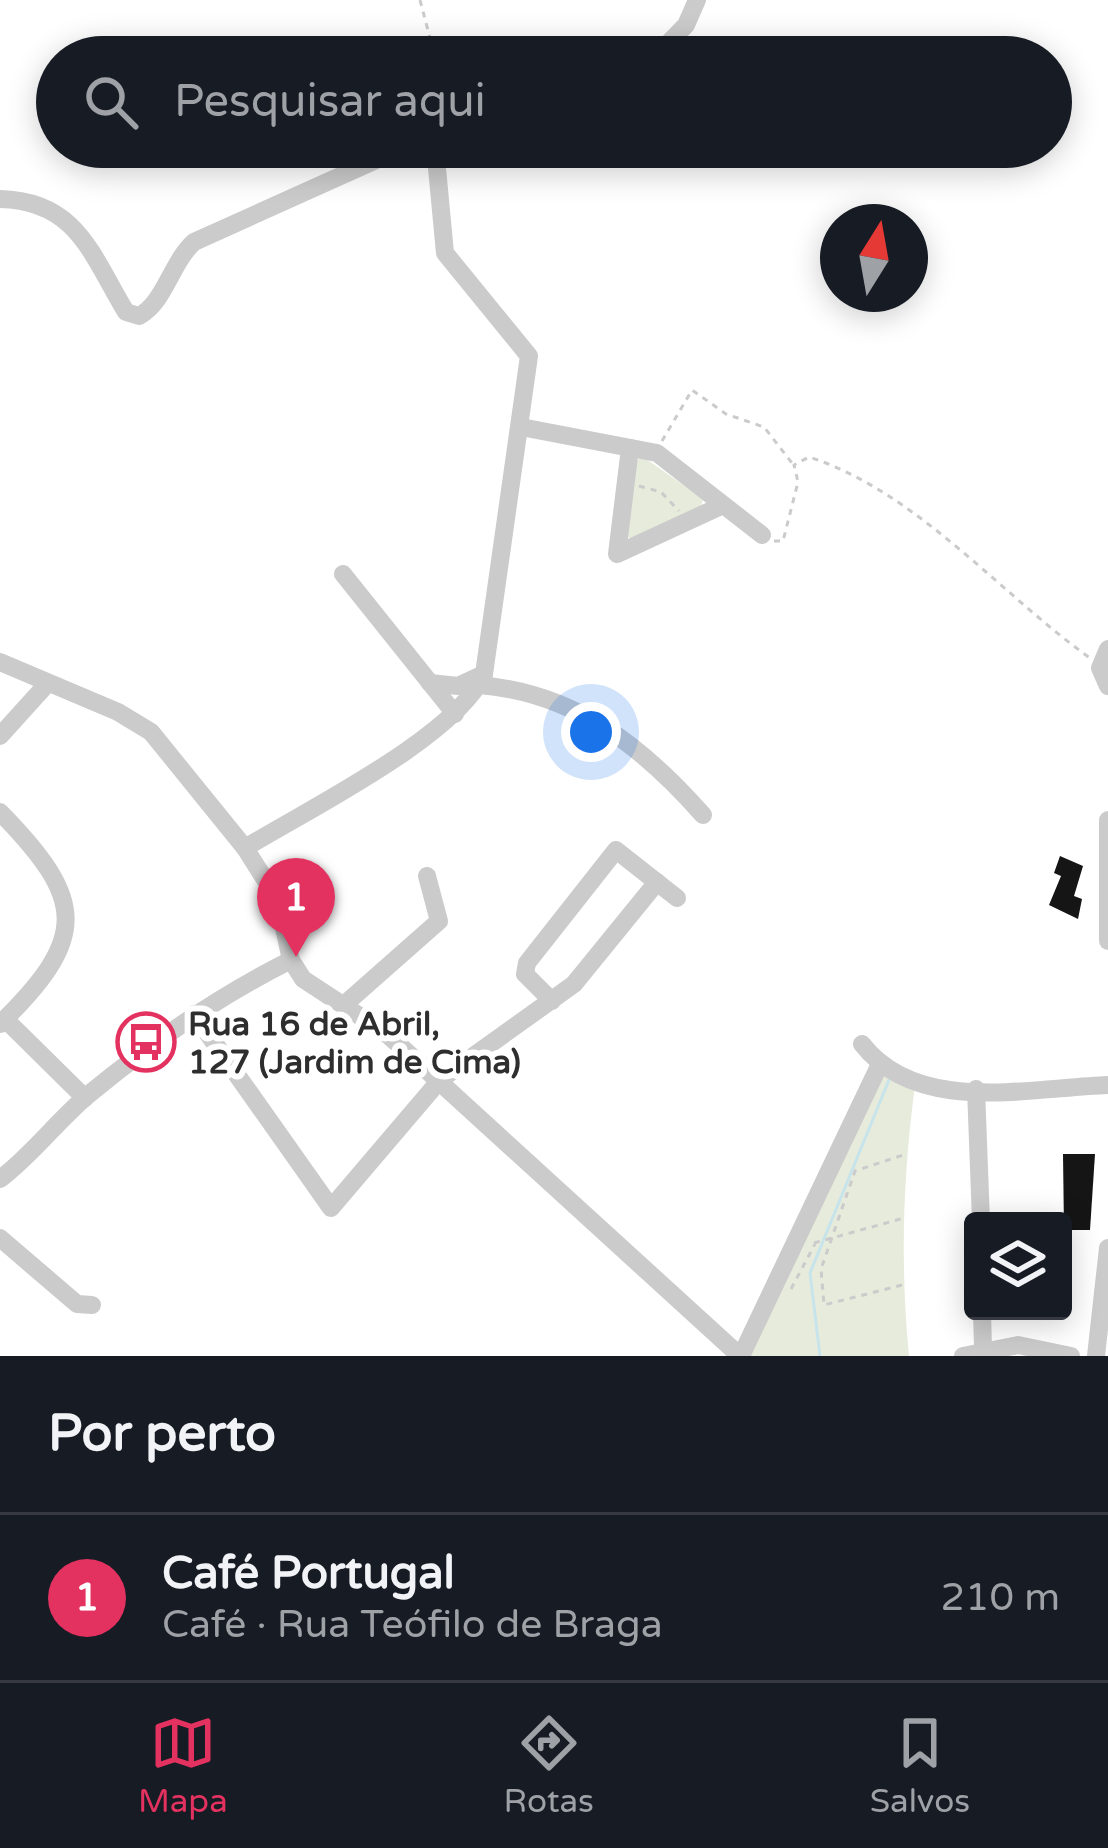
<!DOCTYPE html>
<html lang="pt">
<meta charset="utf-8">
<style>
:root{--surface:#171b24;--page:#242831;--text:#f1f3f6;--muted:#9ea1a6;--line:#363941;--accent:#e33260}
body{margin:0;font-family:"Varela Round",sans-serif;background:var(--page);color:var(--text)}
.controls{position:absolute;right:36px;bottom:36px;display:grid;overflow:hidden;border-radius:12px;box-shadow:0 6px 30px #0003}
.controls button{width:108px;height:108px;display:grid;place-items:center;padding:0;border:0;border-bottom:3px solid var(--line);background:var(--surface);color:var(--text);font:60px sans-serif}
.compass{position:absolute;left:820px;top:204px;width:108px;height:108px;border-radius:50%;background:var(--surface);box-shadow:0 6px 30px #0003;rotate:11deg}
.you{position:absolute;left:591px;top:732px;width:42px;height:42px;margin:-30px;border:9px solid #fff;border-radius:50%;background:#1a73e8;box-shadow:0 0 0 18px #1a73e833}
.badge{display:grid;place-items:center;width:78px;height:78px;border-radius:50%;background:var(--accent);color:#fff;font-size:39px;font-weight:700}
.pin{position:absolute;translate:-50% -99px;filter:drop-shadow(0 3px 6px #0008)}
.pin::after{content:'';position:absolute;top:63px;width:42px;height:36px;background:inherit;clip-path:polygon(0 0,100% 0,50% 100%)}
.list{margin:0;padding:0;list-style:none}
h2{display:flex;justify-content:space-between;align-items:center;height:156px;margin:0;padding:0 48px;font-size:51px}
h2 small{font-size:39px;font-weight:400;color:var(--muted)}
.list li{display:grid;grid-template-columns:78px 1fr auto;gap:36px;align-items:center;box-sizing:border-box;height:168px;padding:0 48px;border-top:3px solid var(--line)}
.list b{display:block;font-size:45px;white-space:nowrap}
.list p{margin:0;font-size:39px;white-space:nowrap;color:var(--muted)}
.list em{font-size:39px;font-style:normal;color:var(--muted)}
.icon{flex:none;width:66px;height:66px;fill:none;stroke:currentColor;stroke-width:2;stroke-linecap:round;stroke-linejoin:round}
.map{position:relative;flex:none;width:1108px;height:1356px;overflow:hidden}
.search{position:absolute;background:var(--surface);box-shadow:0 6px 30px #0003;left:36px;right:36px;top:36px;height:132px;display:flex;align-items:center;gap:30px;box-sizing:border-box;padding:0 42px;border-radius:66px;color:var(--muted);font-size:45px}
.sheet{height:324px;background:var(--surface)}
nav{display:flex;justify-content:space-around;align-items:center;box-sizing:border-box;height:168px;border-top:3px solid var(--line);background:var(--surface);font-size:33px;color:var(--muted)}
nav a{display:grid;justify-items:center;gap:6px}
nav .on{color:var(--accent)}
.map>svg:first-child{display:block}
.green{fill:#e7ebdc}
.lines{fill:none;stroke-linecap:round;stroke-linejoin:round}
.stream{stroke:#c8e4eb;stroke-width:3}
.building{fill:#151515}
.path{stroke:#cbcbcb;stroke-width:3;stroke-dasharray:6 6;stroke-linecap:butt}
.minor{stroke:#cbcbcb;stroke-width:18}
.labels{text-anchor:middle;stroke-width:12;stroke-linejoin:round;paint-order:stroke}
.poi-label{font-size:33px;font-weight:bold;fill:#2e2e2e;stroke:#fff;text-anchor:start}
</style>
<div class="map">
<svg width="1108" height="1356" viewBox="0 0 1108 1356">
<rect width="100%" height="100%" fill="#fff"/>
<!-- green -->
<g class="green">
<polygon points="642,456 703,499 701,507 632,539 628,537 634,463"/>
<path d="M879,1066L915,1085C903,1176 900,1265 909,1356H741Z"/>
</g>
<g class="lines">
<!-- stream -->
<polyline class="stream" points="820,1356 810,1273 889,1080"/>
</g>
<!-- building -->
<g class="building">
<polygon points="1060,856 1083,866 1074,896 1082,899 1078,919 1049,905 1061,876 1054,873"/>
<polygon points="1063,1154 1095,1154 1090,1230 1064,1230"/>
</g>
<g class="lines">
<!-- path -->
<g class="path">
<polyline points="420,0 435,57"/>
<polyline points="662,441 692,390 726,414 764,427 792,463"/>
<polyline points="639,486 661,492 679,511"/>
<path d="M774,541H783L798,482L794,465L809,457C917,492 999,593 1090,658"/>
<polyline points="814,1243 904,1218"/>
<polyline points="902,1285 824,1305 821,1269 855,1171 906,1154"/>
<polyline points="791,1289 815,1244"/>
</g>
<!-- minor -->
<g class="minor">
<polyline points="655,57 686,25 697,0"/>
<path d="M0,199C77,201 91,254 126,312L139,316C165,302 171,263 194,242L405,147"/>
<polyline points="521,427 657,453 762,535"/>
<polyline points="630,448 617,554 723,505"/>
<polyline points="343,574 455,714"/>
<polyline points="1108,649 1100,668 1108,686"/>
<polyline points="0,662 118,712 151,732 245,848 278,900 291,960 303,979 387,1034 740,1356"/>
<polyline points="430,683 458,686 484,674"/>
<path d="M479,685C575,693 642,746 703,815"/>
<polyline points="0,736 47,684"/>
<path d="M0,812C86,900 89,937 0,1024"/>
<polyline points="1108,820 1108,941"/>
<path d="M245,848C307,810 457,736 484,674L529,356L445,253L435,147"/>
<polyline points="552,1001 525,974 527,963 616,850 677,898"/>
<polyline points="345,1004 439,921 427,876"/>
<polyline points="194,1014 331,1208 440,1080 574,984 657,882"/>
<polyline points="5,1019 85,1098"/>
<path d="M862,1044C917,1115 1028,1088 1108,1085"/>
<polyline points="976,1089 981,1221"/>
<path d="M0,1179C32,1155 57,1121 88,1095C151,1043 217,997 291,960"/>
<polyline points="0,1238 77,1304 92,1305"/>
<polyline points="982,1311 983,1348"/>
<polyline points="741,1356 879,1066"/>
<polyline points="963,1356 1018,1345 1071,1356"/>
<polyline points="1096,1356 1108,1248"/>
</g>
</g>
<!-- icons -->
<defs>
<g id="bus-ring" transform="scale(3)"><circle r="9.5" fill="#fff" stroke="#e33260" stroke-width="1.5"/><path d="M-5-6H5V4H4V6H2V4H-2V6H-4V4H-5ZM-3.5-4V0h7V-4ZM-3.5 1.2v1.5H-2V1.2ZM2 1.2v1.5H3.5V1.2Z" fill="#e33260"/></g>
</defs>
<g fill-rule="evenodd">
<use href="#bus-ring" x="146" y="1042"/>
</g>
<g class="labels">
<!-- poi labels -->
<g class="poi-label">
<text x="188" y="1035">Rua 16 de Abril,<tspan x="188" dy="38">127 (Jardim de Cima)</tspan></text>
</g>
</g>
</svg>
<div class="controls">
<button><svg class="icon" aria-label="layers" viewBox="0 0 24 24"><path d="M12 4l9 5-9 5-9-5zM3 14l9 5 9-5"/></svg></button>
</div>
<svg class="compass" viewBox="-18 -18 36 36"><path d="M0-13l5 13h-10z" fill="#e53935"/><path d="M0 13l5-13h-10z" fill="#9ea1a6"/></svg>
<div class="you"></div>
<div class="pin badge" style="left:296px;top:957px">1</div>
<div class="search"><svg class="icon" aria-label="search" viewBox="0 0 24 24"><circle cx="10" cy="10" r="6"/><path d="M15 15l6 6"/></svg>Pesquisar aqui</div>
</div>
<section class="sheet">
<h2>Por perto<small></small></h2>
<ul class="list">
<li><span class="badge">1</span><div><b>Café Portugal</b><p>Café · Rua Teófilo de Braga</p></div><em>210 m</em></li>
</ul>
</section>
<nav>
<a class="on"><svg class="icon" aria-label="map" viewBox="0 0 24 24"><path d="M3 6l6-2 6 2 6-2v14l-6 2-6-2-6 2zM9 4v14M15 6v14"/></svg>Mapa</a>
<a><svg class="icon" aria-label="directions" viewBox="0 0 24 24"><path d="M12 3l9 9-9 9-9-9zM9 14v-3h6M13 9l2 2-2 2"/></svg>Rotas</a>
<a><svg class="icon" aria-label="saved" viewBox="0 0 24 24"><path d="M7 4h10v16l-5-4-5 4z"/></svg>Salvos</a>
</nav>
